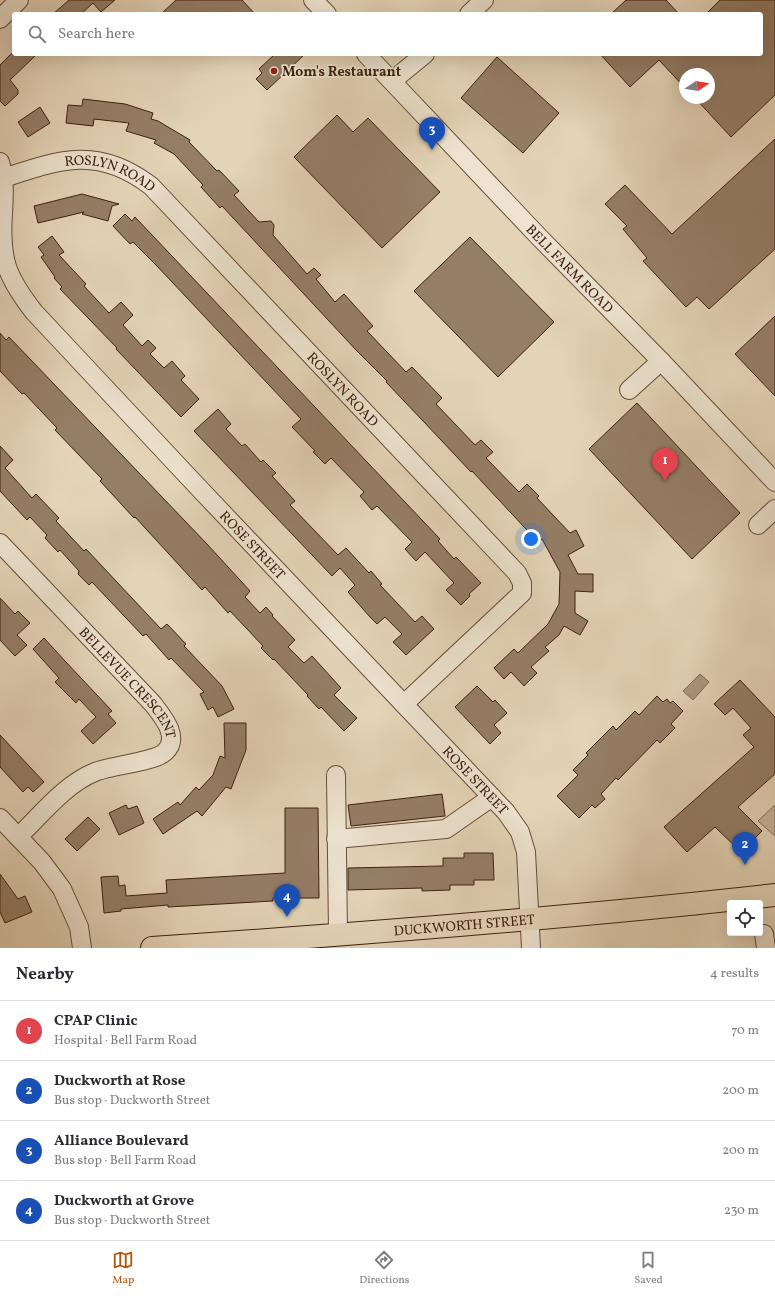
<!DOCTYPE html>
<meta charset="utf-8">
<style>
:root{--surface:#fff;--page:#f2f2f3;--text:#2b2b33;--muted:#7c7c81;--line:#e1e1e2;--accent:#b45309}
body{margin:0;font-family:Vollkorn,serif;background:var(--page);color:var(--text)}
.controls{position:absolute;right:12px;bottom:12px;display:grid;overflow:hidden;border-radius:4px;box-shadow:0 4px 16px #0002}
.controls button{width:36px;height:36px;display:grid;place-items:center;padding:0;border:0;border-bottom:1px solid var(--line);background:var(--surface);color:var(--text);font:20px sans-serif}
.compass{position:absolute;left:679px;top:68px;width:36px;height:36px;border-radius:50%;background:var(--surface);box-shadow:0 4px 16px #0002;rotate:78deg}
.you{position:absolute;left:531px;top:539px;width:14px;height:14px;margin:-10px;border:3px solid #fff;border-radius:50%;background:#1a73e8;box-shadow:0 0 0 6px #1a73e833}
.badge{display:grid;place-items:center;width:26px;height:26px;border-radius:50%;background:var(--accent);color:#fff;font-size:13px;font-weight:700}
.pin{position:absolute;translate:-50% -33px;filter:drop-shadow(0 1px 2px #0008)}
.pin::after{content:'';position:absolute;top:21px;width:14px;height:12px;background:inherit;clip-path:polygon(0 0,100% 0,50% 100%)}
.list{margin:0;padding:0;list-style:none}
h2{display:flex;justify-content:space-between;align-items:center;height:52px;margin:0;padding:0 16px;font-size:17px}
h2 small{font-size:13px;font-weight:400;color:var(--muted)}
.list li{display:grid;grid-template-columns:26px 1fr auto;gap:12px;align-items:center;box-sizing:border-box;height:60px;padding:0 16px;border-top:1px solid var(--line)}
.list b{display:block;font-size:15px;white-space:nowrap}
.list p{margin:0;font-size:13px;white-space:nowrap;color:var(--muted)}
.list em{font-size:13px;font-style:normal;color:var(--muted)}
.icon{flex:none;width:22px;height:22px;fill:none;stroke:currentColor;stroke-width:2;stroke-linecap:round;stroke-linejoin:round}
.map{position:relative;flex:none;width:775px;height:948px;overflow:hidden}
.search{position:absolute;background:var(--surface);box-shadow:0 4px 16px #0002;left:12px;right:12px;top:12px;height:44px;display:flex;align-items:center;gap:10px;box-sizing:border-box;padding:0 14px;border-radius:4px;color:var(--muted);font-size:15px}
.sheet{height:292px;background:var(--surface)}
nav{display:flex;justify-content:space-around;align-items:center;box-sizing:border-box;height:56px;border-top:1px solid var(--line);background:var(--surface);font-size:11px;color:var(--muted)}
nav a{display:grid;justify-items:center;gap:2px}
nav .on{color:var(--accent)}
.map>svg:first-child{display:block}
.green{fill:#c8b59b;stroke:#846a56}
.water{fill:#ac977e;stroke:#806752}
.building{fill:#957e67;stroke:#3f2010}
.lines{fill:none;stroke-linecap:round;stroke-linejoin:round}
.minor-casing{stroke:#684d3a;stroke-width:20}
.major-casing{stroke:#3f2010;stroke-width:24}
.minor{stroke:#ede3d0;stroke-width:18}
.major{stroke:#e4d4b7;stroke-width:22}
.poi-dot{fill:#8f2418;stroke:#ede3d0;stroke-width:1.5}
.labels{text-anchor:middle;stroke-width:3.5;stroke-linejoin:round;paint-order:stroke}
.poi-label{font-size:14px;font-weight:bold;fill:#3f2010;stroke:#ede3d0;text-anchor:start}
.street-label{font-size:14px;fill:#3f2010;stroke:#ede3d0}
</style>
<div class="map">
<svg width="775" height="948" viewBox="0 0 775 948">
<rect width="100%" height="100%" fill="#e4d4b7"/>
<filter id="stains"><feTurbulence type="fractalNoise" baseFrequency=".005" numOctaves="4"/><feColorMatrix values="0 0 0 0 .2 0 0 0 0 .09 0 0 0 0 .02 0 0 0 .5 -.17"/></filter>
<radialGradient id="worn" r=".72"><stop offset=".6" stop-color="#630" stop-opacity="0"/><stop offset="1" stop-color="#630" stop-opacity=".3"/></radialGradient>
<!-- green -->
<polygon class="green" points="775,805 775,836 758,821"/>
<!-- water -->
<polygon class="water" points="700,674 709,682 693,700 683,691"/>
<!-- building -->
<g class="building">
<polygon points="69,0 115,0 101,12 93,3 81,14 53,14"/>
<polygon points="176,0 242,0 255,14 161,14"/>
<polygon points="626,0 666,0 679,14 611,14"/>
<polygon points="720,0 775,0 775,95 731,137 695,98 709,98 709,74 685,74 685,88 659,60 630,87 600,54 761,54 761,14 706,14"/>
<polygon points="11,54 37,54 10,80 18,90 18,94 5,106 0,101 0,65"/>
<polygon points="275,54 305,54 267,90 256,79 262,73 259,69"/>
<polygon points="497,57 559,113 523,153 461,98"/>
<polygon points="83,99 125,104 153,113 151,119 158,121 190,140 189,142 217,171 219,170 239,191 234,195 259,222 271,221 274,225 273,235 307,274 314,268 321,275 316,279 335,302 344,294 373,326 367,331 406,372 412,367 442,398 436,404 475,445 481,440 493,452 486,458 519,492 527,484 539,496 537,498 570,533 576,530 584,546 568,555 578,574 593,574 593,592 575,591 575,613 588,621 580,635 564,626 559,635 545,647 549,651 531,667 537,673 524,686 511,672 504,679 494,668 514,649 518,653 548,624 559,604 560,572 542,539 538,542 472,471 471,472 441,440 386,382 387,381 356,350 222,206 220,208 201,187 203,185 174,154 154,143 156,140 126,131 129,123 94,119 93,126 66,123 68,105 82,106"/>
<polygon points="40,107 50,123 28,137 18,122"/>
<polygon points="337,115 353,132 368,118 440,192 382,248 294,157"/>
<polygon points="775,139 775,249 709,309 697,297 686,307 643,261 647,258 623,229 627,226 605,204 625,185 672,234"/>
<polygon points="82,194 119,204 112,206 108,221 82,214 84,212 38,223 34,206"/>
<polygon points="125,214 132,221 135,217 440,539 438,541 454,559 456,557 481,583 469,594 470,596 461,605 446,590 454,583 425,552 416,561 405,549 412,542 377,506 372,510 360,496 364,492 331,458 325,464 313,452 315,451 292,427 301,419 156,265 133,242 130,244 113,226"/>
<polygon points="52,236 64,252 59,255 86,284 84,286 109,313 121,302 133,315 123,325 142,346 148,340 156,348 150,354 164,368 172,361 185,376 181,380 199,399 181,417 116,349 117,348 60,289 62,287 54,278 55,277 41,257 44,255 38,247"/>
<polygon points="470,237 554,322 498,377 414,291"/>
<polygon points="775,316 775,396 735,354"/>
<polygon points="0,333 6,340 9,337 207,544 250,591 245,597 260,613 266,607 273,615 272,616 295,640 288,647 304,663 312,656 341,688 334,695 357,718 344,731 321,707 319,709 307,696 308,695 274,659 273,660 261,648 263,646 230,611 228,613 205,587 202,590 135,517 134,518 100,481 102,479 55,430 57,428 24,393 22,394 0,371"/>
<polygon points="637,403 740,513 692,559 589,449"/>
<polygon points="218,409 231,424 226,429 242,446 245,444 261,462 263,460 276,473 272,476 295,501 290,505 338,555 346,548 369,573 371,571 382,584 380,585 415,622 422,616 434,629 406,655 393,642 402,634 385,617 377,624 370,617 348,592 355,585 340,568 332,576 194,431"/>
<polygon points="0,446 13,460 5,468 32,498 36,494 59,518 56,521 84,551 86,549 161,629 167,624 186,644 184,646 222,686 234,709 218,717 213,707 208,710 200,694 204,692 171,658 169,660 146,634 143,636 92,582 89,585 78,574 79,571 60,550 58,552 45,538 47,535 30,517 27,520 0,491"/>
<polygon points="0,598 15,614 18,611 30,623 17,635 27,645 15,656 0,640"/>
<polygon points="44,638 65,661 112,711 108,714 116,723 93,744 81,731 96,717 79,699 76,703 55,682 59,678 33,649"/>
<polygon points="740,680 775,717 775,774 738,807 762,831 741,852 715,827 687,852 664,827 754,747 743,735 751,728 733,708 725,715 714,704"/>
<polygon points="477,686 493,702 495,700 507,713 494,725 501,733 490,744 455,707"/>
<polygon points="657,696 663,702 667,699 670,703 673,701 683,711 671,724 675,728 660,743 657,740 618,780 616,778 601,794 605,799 595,808 592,805 579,818 557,796 578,775 573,770 588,755 586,753 613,726 616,730 635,711 639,715"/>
<polygon points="224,723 246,723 246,750 231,789 226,787 202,816 197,811 163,834 153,819 178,802 180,805 196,787 199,790 213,775 220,756 225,758"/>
<polygon points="0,735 44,782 33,792 28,787 23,792 0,767"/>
<polygon points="442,794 445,816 351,826 348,805"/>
<polygon points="126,805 128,809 137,806 144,823 119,835 109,813"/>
<polygon points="285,808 318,808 319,898 273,898 273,901 168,907 168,905 121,909 121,911 104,913 101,877 118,876 119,886 125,885 126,896 167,893 166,880 285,873"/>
<polygon points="88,817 100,829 77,851 65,839"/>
<polygon points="464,853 493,853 494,880 474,880 474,885 450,885 450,890 422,891 422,888 348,890 348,868 443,866 443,858 464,858"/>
<polygon points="0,874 18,899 25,896 32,912 5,923 0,912"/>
</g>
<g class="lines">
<!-- minor casing -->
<g class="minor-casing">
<g id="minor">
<polyline points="313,0 327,14"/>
<polyline points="469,14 484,0"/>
<polyline points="0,19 19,0"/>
<path id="s1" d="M366,54L539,237L661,361L775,482"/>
<polyline points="392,81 425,54"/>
<path id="s2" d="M0,162C5,179 4,196 3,213C0,259 6,276 34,312L197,486L506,812L520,832L526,852L531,948"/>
<path id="s3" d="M4,178C61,159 98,146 151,186L517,573L522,583V593L404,704"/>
<polyline points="629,390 661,361"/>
<polyline points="758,525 775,509"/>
<path id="s4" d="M0,543L153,704C162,716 181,737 165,752C154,762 112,765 95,772C65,784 41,815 18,837"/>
<polyline points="336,775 338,934"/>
<polyline points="0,818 42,862 62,889 79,927 82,948"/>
<polyline points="336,839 446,829 492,797"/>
<polyline points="764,934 766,948"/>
</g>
</g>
<!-- major casing -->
<g class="major-casing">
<g id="major">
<path id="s5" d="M152,948C360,934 568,918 775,895"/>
</g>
</g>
<!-- minor -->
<use href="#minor" class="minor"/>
<!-- major -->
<use href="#major" class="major"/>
</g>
<!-- markers -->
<circle class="poi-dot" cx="274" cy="71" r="4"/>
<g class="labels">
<!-- poi labels -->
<g class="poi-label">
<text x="282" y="76">Mom's Restaurant</text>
</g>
<!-- street labels -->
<g class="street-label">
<text dy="5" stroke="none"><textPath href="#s3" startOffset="111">ROSLYN ROAD</textPath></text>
<text dy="5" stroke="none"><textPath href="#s1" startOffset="296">BELL FARM ROAD</textPath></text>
<text dy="5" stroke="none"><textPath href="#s3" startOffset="435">ROSLYN ROAD</textPath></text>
<text dy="5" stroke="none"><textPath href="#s2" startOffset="478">ROSE STREET</textPath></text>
<text dy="5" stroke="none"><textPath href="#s4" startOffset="190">BELLEVUE CRESCENT</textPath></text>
<text dy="5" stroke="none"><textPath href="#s2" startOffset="802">ROSE STREET</textPath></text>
<text dy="5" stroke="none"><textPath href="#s5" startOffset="313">DUCKWORTH STREET</textPath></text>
</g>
</g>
<rect width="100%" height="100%" filter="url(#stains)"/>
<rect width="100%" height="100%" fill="url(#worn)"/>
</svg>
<div class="controls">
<button><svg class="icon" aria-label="locate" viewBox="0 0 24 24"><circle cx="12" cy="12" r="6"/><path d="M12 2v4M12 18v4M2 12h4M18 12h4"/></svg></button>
</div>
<svg class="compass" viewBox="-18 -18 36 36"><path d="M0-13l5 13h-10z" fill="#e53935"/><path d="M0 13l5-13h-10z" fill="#7c7c81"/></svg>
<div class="you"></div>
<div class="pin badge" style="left:665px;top:481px;background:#e0444e">1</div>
<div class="pin badge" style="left:745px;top:865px;background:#1a4fb4">2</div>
<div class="pin badge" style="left:432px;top:150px;background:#1a4fb4">3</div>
<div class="pin badge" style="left:287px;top:917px;background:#1a4fb4">4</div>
<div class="search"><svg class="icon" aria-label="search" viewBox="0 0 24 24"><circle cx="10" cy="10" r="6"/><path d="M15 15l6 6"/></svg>Search here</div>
</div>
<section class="sheet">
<h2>Nearby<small>4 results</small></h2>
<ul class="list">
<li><span class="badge" style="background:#e0444e">1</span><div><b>CPAP Clinic</b><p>Hospital · Bell Farm Road</p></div><em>70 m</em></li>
<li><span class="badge" style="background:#1a4fb4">2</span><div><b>Duckworth at Rose</b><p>Bus stop · Duckworth Street</p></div><em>200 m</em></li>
<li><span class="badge" style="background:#1a4fb4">3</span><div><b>Alliance Boulevard</b><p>Bus stop · Bell Farm Road</p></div><em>200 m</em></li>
<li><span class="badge" style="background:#1a4fb4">4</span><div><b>Duckworth at Grove</b><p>Bus stop · Duckworth Street</p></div><em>230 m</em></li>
</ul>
</section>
<nav>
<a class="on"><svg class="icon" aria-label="map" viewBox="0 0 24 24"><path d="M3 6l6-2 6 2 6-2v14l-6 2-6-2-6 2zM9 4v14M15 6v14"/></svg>Map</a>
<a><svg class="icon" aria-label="directions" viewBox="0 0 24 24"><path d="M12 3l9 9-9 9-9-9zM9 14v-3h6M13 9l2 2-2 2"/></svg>Directions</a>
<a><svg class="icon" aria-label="saved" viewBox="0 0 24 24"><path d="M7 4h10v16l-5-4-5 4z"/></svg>Saved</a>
</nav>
